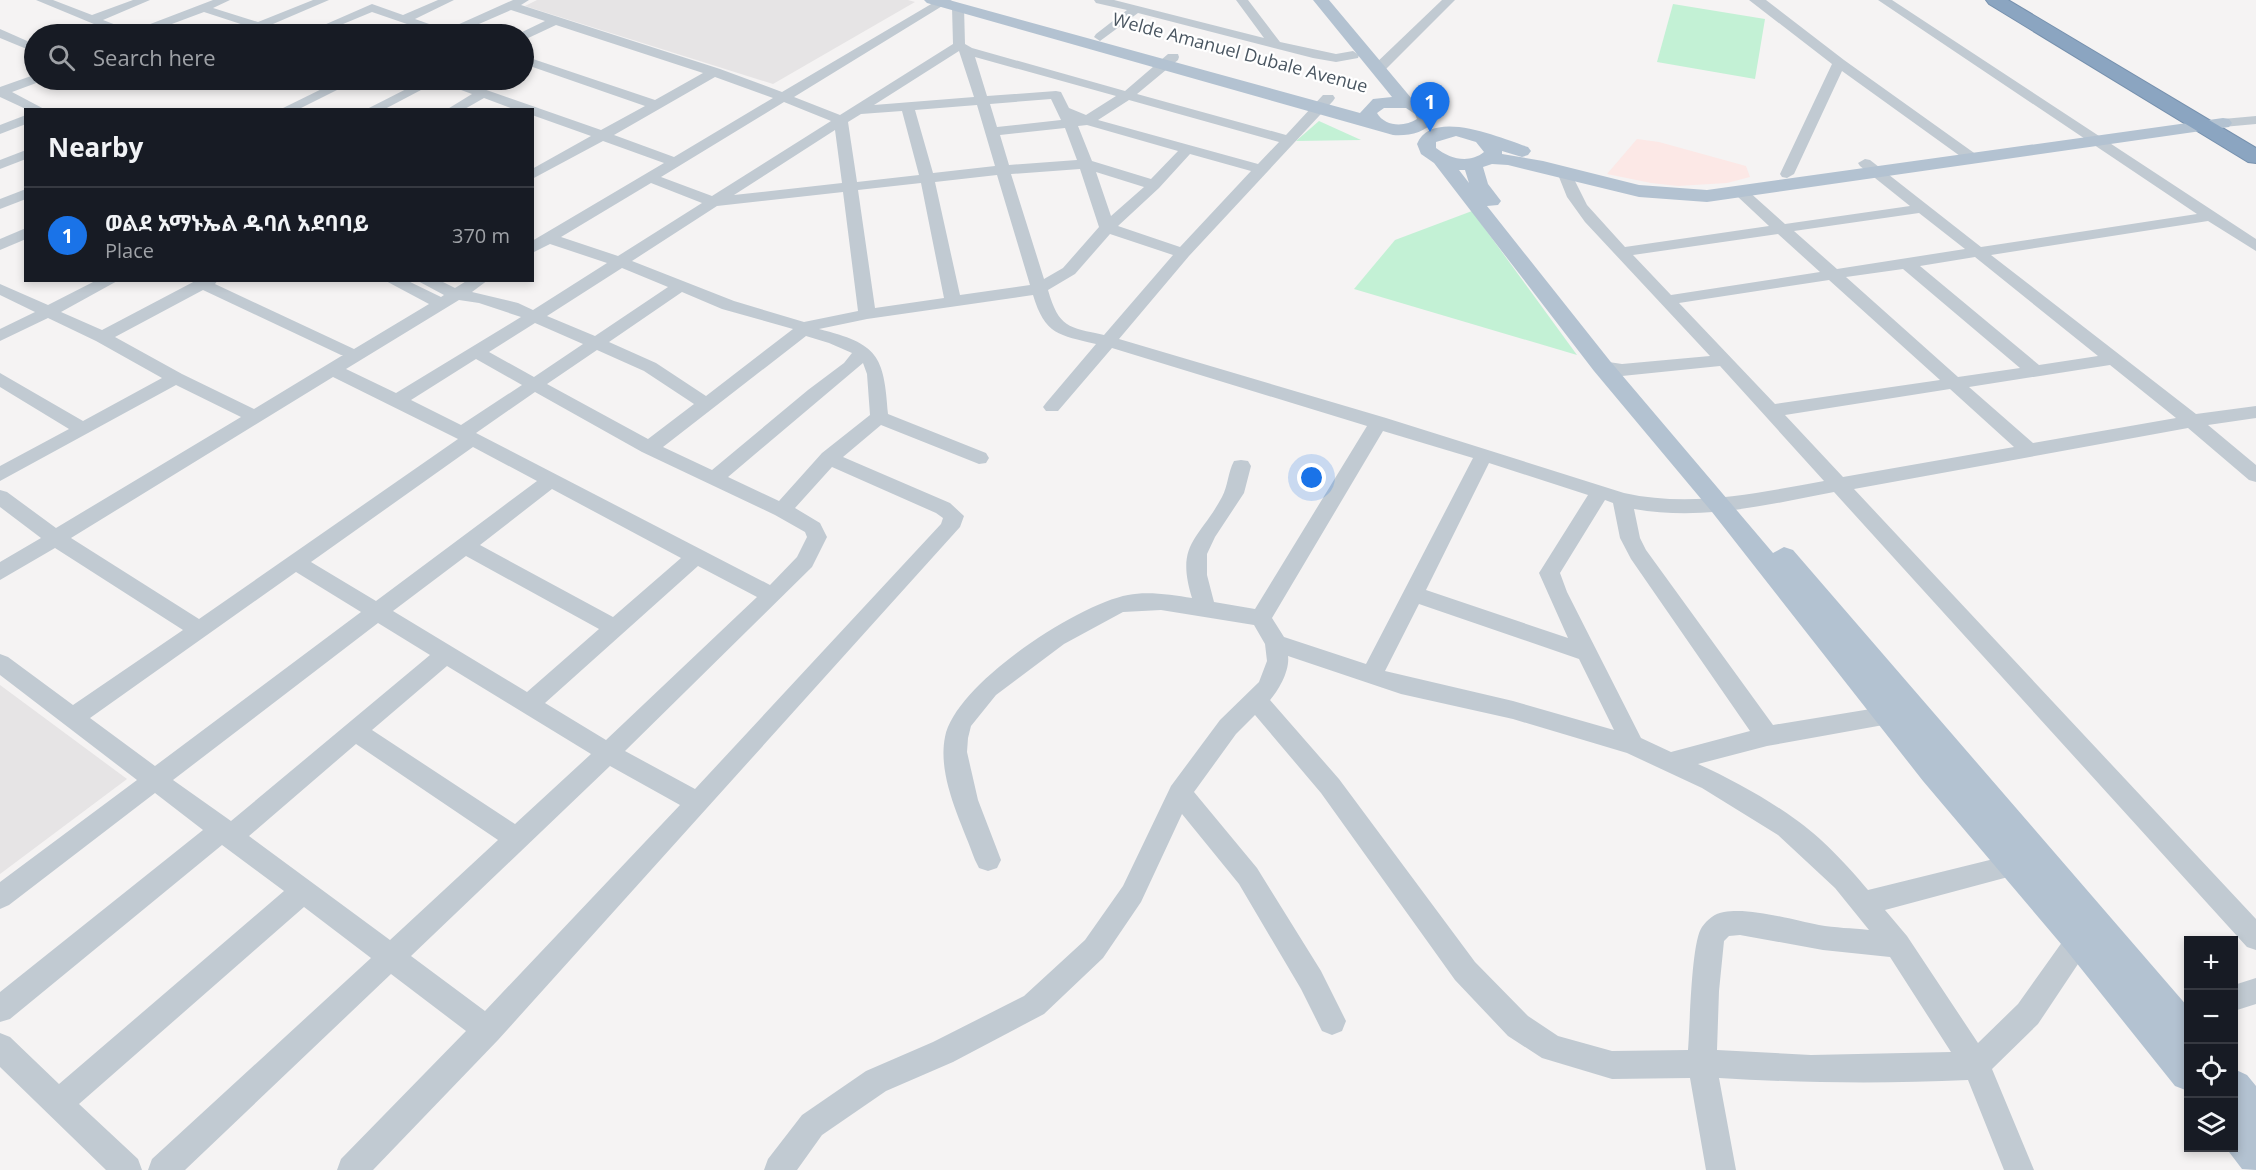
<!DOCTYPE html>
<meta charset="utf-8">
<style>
:root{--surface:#171b24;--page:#242831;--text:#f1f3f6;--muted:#9ea1a6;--line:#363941;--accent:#1a73e8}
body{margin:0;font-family:"Open Sans","Noto Sans Ethiopic",sans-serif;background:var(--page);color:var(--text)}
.controls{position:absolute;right:18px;bottom:18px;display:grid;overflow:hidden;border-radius:0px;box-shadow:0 3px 9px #0003}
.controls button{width:54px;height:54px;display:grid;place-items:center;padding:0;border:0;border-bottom:2px solid var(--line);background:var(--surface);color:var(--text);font:30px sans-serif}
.you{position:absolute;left:1312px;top:478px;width:21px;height:21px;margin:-15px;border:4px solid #fff;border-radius:50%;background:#1a73e8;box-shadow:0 0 0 9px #1a73e833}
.badge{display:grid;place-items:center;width:39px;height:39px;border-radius:50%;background:var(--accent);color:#fff;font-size:20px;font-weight:700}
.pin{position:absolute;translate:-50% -50px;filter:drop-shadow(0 2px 3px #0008)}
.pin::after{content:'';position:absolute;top:32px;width:21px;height:18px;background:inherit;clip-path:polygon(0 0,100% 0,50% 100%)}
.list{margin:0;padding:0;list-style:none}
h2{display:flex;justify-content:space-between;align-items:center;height:78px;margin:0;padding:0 24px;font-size:26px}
h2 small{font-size:20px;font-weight:400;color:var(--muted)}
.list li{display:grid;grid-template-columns:39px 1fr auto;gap:18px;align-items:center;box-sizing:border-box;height:96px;padding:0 24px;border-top:2px solid var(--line)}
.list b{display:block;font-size:22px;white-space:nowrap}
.list p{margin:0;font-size:20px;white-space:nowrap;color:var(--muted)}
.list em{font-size:20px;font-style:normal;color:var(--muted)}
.icon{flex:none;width:33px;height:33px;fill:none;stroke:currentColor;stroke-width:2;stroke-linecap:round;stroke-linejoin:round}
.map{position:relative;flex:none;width:2256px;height:1170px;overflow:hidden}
.search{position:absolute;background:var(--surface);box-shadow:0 3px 9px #0003;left:24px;top:24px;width:510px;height:66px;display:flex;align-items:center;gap:15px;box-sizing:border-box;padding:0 21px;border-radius:33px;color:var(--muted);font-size:22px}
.panel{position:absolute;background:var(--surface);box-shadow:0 3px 9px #0003;left:24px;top:108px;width:510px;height:174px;border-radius:0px}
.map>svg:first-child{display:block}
.education{fill:#e6e4e5}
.medical{fill:#fce8e6}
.green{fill:#c3f1d5}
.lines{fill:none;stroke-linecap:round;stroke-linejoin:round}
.highway-casing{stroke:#7690ad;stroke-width:2}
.minor{fill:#c1cad2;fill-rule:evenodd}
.major{fill:#b3c2d1;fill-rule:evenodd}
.highway{fill:#8ba5c1;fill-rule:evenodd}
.labels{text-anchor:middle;stroke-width:4.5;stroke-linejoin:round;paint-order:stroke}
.far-street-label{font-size:18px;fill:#4a5661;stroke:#fff}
</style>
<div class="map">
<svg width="2256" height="1170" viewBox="0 0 2256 1170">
<rect width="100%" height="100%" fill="#f5f3f3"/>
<!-- education -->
<g class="education">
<polygon points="537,0 908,0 915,2 773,84 525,6"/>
<polygon points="0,685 127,779 0,874"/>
</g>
<!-- medical -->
<polygon class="medical" points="1637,139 1659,142 1746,166 1750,177 1727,183 1678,186 1651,183 1607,174"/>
<!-- green -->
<g class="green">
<polygon points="1673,4 1765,19 1755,79 1657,62"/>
<polygon points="1319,121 1361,140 1296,141"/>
<polygon points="1472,211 1577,355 1354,289 1395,240"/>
</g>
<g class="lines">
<!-- highway casing -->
<g class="highway-casing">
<polygon id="highway" points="1986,0 2008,0 2256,148 2256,163 2248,162 1989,4"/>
</g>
<!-- minor -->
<g class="minor">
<polygon points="36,0 53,0 92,15 133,0 150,0 103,20 132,31 213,0 230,0 213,8 258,22 313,0 329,0 259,30 204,12 145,34 118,34"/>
<path d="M438,0H454L415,19L446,30L513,0H529L521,5L720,69L782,92L938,0H952L794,97L840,115L953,44L952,7L958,3L964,7L965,44L972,48L1125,91L1168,54H1178L1179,57L1178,60L1137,94L1286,135L1323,95H1333L1335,98L1333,101L1189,256L1119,339L1386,418L1624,493C1692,508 1757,493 1824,481L1720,366L1622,376L1596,370L1593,366L1596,362L1602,361L1622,364L1710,356L1585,222L1567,197L1557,172L1559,169H1569L1587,205L1625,247L1769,226L1737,196L1735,193L1737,190H1747L1785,224L1910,206L1860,166L1858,163L1865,159L1870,160L1981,247L2197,214L1878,0H1892L2256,239V251L2208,221L1991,255L2196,414L2256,406V418L2208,425L2256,465V482L2249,480L2188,428L1854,489L2256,919V950L2247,947L1834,492C1766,505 1704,521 1634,509L1640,538L1646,550L1773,725L1889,706L1897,708L1901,715L1897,722L1889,724L1767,746L1698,764C1731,779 1766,798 1795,819C1821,837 1848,866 1868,890L2014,854L2023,857L2027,865L2023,873L1885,910L1907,936L1978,1043L2018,1004L2070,931L2079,928L2088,931L2092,940L2088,949L2038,1024L1992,1069L2034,1170H2004L1968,1080C1884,1084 1802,1083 1719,1078L1736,1170H1706L1690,1078L1612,1079L1542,1058L1508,1036L1455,980L1321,793L1255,715L1236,734L1194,792L1257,868L1321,971L1346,1021L1342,1031L1332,1035L1322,1031L1301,989L1239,884L1182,814L1141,902L1103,958L1044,1014L953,1062L886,1091L822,1135L797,1170H764L768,1159L802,1115L866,1071L933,1042L1024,996L1085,940L1123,886L1171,786L1220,720L1259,682L1267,661L1265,644L1254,625L1161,610L1123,612L1064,644L996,695L971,726L968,738L967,752L978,800L1001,860L997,868L988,871L979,868L975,860C962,823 937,777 945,737C955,684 1078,604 1128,595C1148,591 1172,595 1192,598C1175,543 1199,540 1222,497C1228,486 1228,472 1234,461L1241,460L1248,461L1251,466L1244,493L1215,537L1207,554V575L1214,602L1255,609L1367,426L1112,348L1058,411H1046L1043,407L1046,403L1096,344C1059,335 1045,335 1033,295L867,319L819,329C878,344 884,355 888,414L986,453L989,458L986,463L979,464L881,425L843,457L950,503L964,516L960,527L498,1040L373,1170H337L341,1159L466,1031L391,974L185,1170H148L152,1159L371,958L304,907L79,1104L138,1159L142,1170H106L0,1067V1033L10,1037L59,1084L284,891L222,845L10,1019L0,1022V992L203,830L155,793L9,905L0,909V882L137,780L0,675V654L8,657L73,705L183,630L55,548L0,580V562L41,538L0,507V490L7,492L56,528L241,417L176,385L0,481V466L69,429L0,387V373L83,421L162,378L96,341L48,318L0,341V329L35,312L0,295V284L48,305L97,280H119L61,312L102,330L197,280H218L215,284L354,349L429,304L384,280H406L441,297L444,295L416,280H439L455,288L468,280H488L472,292L518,303L533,310L607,263L550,244L532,253V241L664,163L603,141L532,179V169L591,136L532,115V110H516L484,98L463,110H446L472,94L442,83L440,80H458L601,130L645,106L524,64V56L655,100L703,73L556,25L524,40V34L520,33L545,21L511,10L456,34H436L372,12L319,34H310L308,32L372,4L403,15ZM959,51L974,97L874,105ZM975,57L1116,96L1086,115L1069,108L1061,92L1056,91L987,96ZM715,77L773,98L674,157L614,135ZM1051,99L1061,120L997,127L990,104ZM1129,100L1279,142L1258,164L1098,120ZM784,102L831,121L712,196L661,177ZM977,105L995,166L933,173L915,110ZM902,111L919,175L857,182L848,122L861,114ZM1087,125L1178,151L1151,179L1092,161L1078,126ZM1065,128L1077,160L1009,165L1000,135ZM835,130L842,183L734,195ZM1190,154L1251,171L1180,247L1118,226L1159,188ZM1080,169L1099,227L1063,268L1044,279L1011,174ZM1096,172L1144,187L1111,216ZM997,175L1030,285L960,295L935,182ZM651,183L702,203L618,256L561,237ZM921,183L944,298L875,308L858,190ZM843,192L858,311L804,322L734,301L632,261L717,206ZM1919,213L1965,249L1837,269L1794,231ZM1110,234L1173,255L1104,335C1068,327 1059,328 1048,290L1075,274ZM1778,234L1820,272L1671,295L1633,255ZM1975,257L2098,356L2039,365L1920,266ZM622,268L668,287L595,336L547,316ZM1903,269L2020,368L1958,377L1846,277ZM1829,280L1940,380L1775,404L1679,303ZM203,290L341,355H343L254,409L182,374L115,337ZM682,292L722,309L793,329L706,396L656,363L609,342ZM459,300L479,303L521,317L396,393L346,369ZM535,323L583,344L534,377L489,352ZM806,336L829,343L852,353L844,363L808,390L712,470L663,447ZM597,350L644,371L694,404L648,439L547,384ZM476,359L522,385L461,425L411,400ZM863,363L867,374L870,415L822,453L779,501L728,477ZM2110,365L2176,418L2033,443L1969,387ZM333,377L458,439L199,619L71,538ZM1950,389L2014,447L1843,477L1785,415ZM535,392L642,452L775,515L805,532L807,537L797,557L770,585L476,433ZM1383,431L1473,458L1366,664L1284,637L1272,618ZM473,447L537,481L376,601L311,562ZM1489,463L1588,495L1539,573L1568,638L1426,590ZM832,467L936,513L943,518L941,524L695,789L625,751L812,567L827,537L820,523L795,508ZM552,489L681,558L613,617L480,545ZM1605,500L1613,503L1620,538L1631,559L1750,731L1671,752L1641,738L1567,592L1560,573ZM466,556L599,629L527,692L393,611ZM698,566L757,597L606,740L545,703ZM296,572L361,612L155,766L90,718ZM1419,604L1579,659L1614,730L1513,701L1385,671ZM378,623L430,655L231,821L173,780ZM1288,656L1401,694L1513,719L1627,753L1702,788L1778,835L1835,888L1869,930C1852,928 1835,928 1819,925C1792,920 1750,907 1724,912C1715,913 1707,920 1702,927C1691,942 1690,1027 1688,1050L1612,1051L1558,1036L1528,1016L1475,962L1339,779L1270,700C1279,690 1290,670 1288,656ZM447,666L591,754L515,824L372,730ZM356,744L498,840L390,940L249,836ZM610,766L680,805L485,1011L411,956ZM1740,935L1823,950L1890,957L1951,1052L1811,1055L1717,1050L1719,991L1724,941L1729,936Z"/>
<polygon points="1094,0 1114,0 1264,38 1236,0 1248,0 1280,42 1336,54 1353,51 1359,55 1358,58 1336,62 1313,58 1138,13 1100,41 1094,37 1096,34 1127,10 1096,3"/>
<polygon points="1442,0 1455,0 1383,72 1373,72 1371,69 1373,66"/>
<polygon points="1749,0 1766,0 1844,60 1977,155 1979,158 1977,161 1967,161 1842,71 1794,174 1787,178 1782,177 1780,174 1832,64"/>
<polygon points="0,29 34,44 34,52 0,38"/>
<polygon points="34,75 34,80 40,80 39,82 12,92 46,110 28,110 0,97 0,87"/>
<polygon points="340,80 357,80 297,110 279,110"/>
<polygon points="424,80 440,80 383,110 365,110"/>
<polygon points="26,115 26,124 0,134 0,125"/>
<polygon points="2256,116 2256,124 2223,127 2216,123 2223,119"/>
<polygon points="26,150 26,159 0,169 0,160"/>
<polygon points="26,189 26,199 0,209 0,199"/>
<polygon points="26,228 26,239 0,250 0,239"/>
<polygon points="2256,978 2256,1004 2234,1011 2234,985"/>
</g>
<!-- major -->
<g class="major">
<path d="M924,0H949L1360,113L1373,99L1392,97L1313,0H1329L1412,99L1428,106L1435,120C1425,133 1409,136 1393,135L927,3ZM1384,108H1406L1415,114L1417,119C1405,127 1385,127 1377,113Z"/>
<path d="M2223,118L2229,119L2232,123L2229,127L1707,202L1639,197L1508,165L1492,164L1483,167L1488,184L1501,201L1498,205L1487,206L1610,361L1773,553L1784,547L1793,550L2188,1007V1091L2175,1086L2067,951L1923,781L1712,512L1594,371L1434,163L1421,154L1417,144C1432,107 1503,139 1528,147L1531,151L1528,155L1522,157L1502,151V154L1543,161L1639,185L1707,190ZM1456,136L1476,142L1484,152C1469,164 1450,159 1436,148V142ZM1459,170H1465L1469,183Z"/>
<polygon points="2234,1069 2247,1075 2256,1086 2256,1170 2242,1169 2226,1148 2234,1148"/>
</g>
<!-- highway -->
<use href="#highway" class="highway"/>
</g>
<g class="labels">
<!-- far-street labels -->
<g class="far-street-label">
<text transform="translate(1240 53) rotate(15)" y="6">Welde Amanuel Dubale Avenue</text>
</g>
</g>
</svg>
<div class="controls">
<button>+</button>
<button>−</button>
<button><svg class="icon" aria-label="locate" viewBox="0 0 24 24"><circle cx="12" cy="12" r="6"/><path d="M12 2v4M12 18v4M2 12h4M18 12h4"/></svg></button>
<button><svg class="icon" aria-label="layers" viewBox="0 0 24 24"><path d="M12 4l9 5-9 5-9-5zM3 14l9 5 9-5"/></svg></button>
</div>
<div class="you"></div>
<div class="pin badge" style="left:1430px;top:132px">1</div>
<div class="search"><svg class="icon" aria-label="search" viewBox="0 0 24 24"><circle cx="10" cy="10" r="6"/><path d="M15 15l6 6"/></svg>Search here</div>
<section class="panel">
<h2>Nearby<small></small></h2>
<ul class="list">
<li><span class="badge">1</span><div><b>ወልደ አማኑኤል ዱባለ አደባባይ</b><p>Place</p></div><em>370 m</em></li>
</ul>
</section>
</div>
